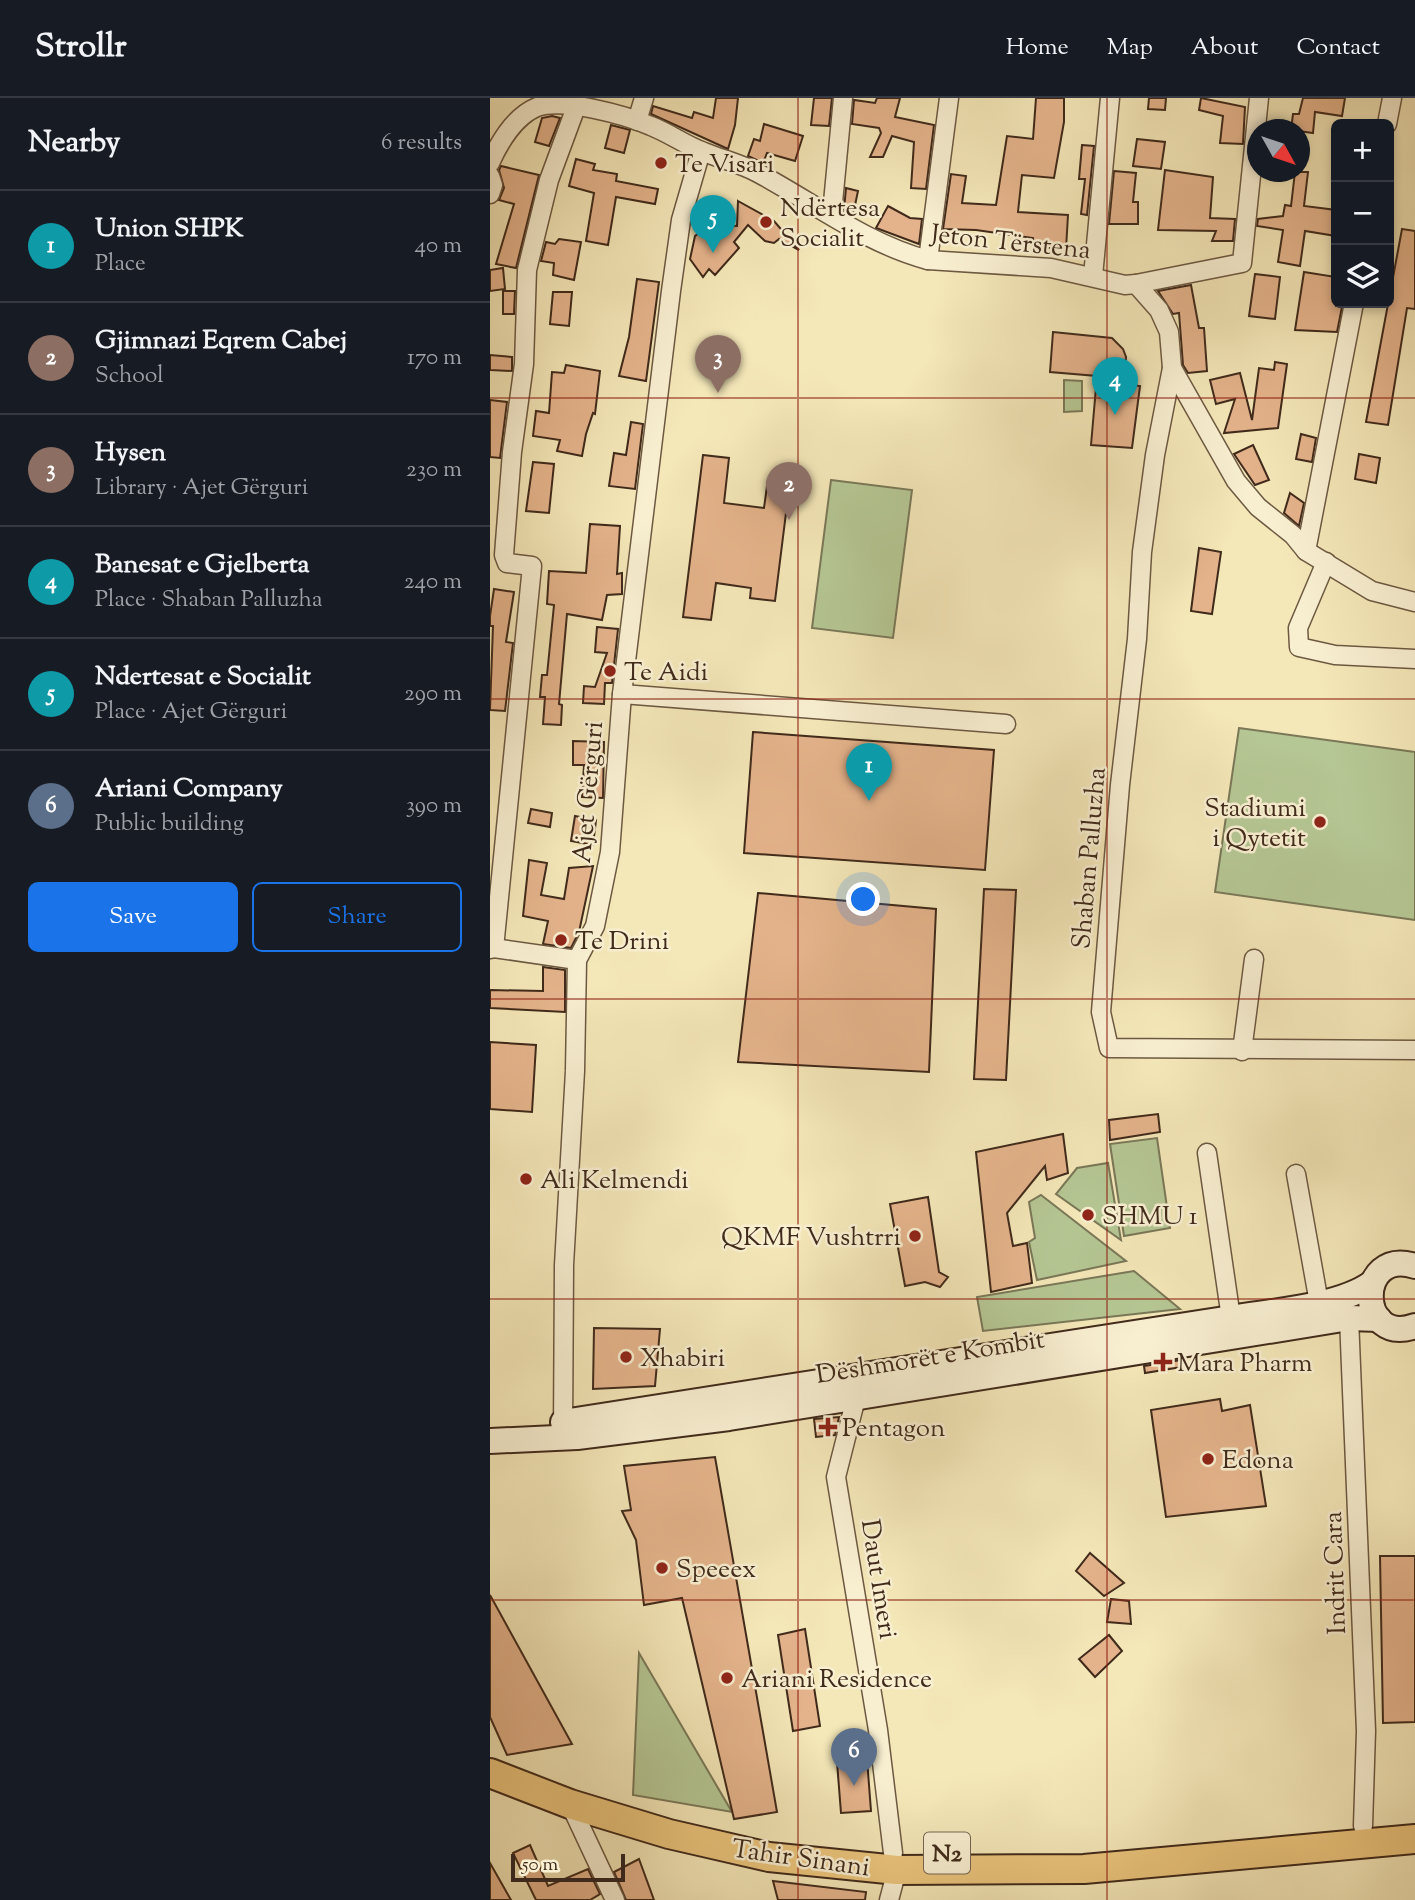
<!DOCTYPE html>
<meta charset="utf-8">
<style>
:root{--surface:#171b24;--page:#242831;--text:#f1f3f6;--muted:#9ea1a6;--line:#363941;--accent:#1a73e8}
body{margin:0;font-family:"Sorts Mill Goudy",serif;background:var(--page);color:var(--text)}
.controls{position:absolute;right:21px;top:21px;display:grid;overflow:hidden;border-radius:10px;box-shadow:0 4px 10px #0003}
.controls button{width:63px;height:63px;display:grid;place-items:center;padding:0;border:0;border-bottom:2px solid var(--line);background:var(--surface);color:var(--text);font:35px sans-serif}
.compass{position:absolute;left:757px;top:21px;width:63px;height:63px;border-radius:50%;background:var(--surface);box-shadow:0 4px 10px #0003;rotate:130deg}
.scale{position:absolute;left:21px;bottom:18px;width:114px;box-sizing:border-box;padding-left:7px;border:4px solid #402a1b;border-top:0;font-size:19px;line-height:24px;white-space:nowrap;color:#402a1b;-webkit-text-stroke:5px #f8efd1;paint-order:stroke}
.you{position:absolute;left:374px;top:802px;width:24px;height:24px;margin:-18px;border:5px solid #fff;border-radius:50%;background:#1a73e8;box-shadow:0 0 0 10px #1a73e833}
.badge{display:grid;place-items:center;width:46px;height:46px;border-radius:50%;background:var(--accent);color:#fff;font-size:23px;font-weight:700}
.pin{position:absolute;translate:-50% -58px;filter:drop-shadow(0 2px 4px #0008)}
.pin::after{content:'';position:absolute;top:37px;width:24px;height:21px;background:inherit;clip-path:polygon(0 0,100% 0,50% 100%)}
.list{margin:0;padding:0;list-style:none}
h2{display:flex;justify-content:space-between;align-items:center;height:91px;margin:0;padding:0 28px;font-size:30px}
h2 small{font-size:23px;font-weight:400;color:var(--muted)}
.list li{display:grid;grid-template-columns:46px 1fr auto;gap:21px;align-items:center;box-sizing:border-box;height:112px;padding:0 28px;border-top:2px solid var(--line)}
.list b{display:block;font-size:26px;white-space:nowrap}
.list p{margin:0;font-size:23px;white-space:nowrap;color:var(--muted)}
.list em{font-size:23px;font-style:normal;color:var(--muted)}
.actions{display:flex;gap:14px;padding:21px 28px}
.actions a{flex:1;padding:16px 0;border:2px solid var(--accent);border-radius:10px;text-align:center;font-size:24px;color:var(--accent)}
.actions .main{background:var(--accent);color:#fff}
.icon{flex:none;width:38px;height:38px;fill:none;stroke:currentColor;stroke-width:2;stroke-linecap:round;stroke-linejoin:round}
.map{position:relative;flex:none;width:925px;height:1802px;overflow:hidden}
header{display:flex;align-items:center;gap:42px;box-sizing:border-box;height:98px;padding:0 35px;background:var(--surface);border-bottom:2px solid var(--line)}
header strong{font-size:33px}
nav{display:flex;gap:38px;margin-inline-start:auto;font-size:24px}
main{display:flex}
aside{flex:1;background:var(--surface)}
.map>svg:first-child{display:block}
.green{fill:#b5c794;stroke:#7a7858;stroke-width:2}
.building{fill:#e4b38b;stroke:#402a1b;stroke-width:2}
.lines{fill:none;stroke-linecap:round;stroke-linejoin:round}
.street-casing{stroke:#6d5942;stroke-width:21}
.secondary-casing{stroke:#402a1b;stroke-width:28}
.primary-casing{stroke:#402a1b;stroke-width:32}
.street{stroke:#f8efd1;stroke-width:18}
.secondary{stroke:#f8efd1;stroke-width:24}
.primary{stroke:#eac47c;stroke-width:28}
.grid{fill:none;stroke:#8f2418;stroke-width:2;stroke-opacity:0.55}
.poi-dot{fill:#8f2418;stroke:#f8efd1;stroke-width:2.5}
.labels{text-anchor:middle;stroke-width:5;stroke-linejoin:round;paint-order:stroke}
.shield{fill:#f8efd1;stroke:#776552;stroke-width:2}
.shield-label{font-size:24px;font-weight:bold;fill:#402a1b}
.poi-label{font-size:26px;fill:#402a1b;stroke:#f8efd1;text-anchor:start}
.street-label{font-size:26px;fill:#402a1b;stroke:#f8efd1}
</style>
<header>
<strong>Strollr</strong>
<nav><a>Home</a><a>Map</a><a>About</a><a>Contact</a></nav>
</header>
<main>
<aside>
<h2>Nearby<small>6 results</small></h2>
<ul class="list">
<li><span class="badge" style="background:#0f9aa8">1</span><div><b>Union SHPK</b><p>Place</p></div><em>40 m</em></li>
<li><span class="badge" style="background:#8d6e63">2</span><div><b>Gjimnazi Eqrem Cabej</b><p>School</p></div><em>170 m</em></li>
<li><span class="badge" style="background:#8d6e63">3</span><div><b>Hysen</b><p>Library · Ajet Gërguri</p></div><em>230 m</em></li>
<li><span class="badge" style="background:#0f9aa8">4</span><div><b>Banesat e Gjelberta</b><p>Place · Shaban Palluzha</p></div><em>240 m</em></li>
<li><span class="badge" style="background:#0f9aa8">5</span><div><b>Ndertesat e Socialit</b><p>Place · Ajet Gërguri</p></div><em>290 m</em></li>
<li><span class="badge" style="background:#5c6f8a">6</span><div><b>Ariani Company</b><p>Public building</p></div><em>390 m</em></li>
</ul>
<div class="actions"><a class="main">Save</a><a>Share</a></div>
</aside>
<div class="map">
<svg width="925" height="1802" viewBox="0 0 925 1802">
<rect width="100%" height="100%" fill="#f4e7b8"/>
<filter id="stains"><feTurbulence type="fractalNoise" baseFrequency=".00286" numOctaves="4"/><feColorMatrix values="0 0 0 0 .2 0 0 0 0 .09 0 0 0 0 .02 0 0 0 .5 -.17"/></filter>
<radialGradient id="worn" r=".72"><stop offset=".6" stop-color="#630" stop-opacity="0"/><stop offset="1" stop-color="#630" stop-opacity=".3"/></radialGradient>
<!-- green -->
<g class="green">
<polygon points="574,282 592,283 592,313 574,314"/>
<polygon points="341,382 422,392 403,540 322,530"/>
<polygon points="749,630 925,654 925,822 725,794"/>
<polygon points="667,1040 680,1130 634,1138 620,1046"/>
<polygon points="618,1065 631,1142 566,1096 587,1070"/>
<polygon points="551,1097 636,1163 547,1182 539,1144 545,1140 539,1104"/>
<polygon points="644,1173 690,1211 493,1233 487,1199"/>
<polygon points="149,1555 242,1714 143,1697"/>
</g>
<!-- building -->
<g class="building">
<polygon points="226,0 248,0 245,27 238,51 161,16 163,8 202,20 204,14 223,20"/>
<polygon points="324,0 342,0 339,28 321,27"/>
<polygon points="387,0 410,0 405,19 444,27 436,91 421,90 424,44 402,38 393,59 380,59 391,35 389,30 362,26 364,2 385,5"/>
<polygon points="546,0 574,0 574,24 564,80 532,77 528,114 578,117 576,151 543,149 543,140 486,132 453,131 461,76 476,78 472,105 506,107 517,38 543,41"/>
<polygon points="659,0 676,0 675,12 658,11"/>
<polygon points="711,0 755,9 753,46 730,45 733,18 709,12"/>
<polygon points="813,0 855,0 852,18 825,14 823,35 801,32 803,16 809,16"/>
<polygon points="62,18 70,20 59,48 45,44 52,20"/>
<polygon points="274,26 313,38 305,63 277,55 273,65 258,58 264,41 270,43"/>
<polygon points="121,27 140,32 134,55 115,50"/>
<polygon points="647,41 675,44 671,71 643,68"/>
<polygon points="592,47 604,48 597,117 591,116 595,81 589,81"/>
<polygon points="86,61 105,66 103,72 127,76 126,83 168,91 165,106 126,99 118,147 96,143 104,95 79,88"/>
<polygon points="11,68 49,77 26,170 6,166 24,106 9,102 14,90 9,72"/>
<polygon points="675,72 723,79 720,120 745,121 743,143 722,143 726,133 668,132"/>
<polygon points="624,73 646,75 643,104 648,104 648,126 619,126"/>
<polygon points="805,74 818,74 814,108 846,112 846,138 815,133 810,168 788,164 793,132 767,128 768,121 793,118 795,107 801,108"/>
<polygon points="356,90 368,93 363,117 354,112"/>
<polygon points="248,103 284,123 309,152 289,141 284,145 275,143 258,127 244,144 249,150 225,177 219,171 213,179 200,161 205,138 220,126 247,128"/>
<polygon points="398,108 420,120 432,121 429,146 386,130"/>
<polygon points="912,131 925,133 925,211 917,210 898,327 876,324"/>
<polygon points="69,141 91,144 84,182 63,177 64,165 51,163 56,144 65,146"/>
<polygon points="13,170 15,191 0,193 0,172"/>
<polygon points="814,174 846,179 846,208 852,209 847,234 805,232"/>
<polygon points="765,176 790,179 785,221 759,218"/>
<polygon points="147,181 169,184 156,283 129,278 139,239"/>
<polygon points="701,187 709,230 714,230 717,273 698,275 693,267 689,215 683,216 668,193"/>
<polygon points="13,193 25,193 24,216 13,216"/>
<polygon points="63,194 82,194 79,228 60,226"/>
<polygon points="563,234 622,240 633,251 636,259 634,286 650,288 642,350 601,347 607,278 560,274"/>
<polygon points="0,257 22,259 22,273 0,272"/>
<polygon points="785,264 797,266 788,330 734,335 745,301 726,306 720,282 750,275 762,322 769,270 784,272"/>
<polygon points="76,267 110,273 105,316 103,315 96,336 92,358 67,353 70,342 43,338 46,313 59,315 62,274 74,275"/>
<polygon points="0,302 17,304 10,360 0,359"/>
<polygon points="141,324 153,326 145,391 119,388 124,355 136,357"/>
<polygon points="811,336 826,340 822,364 806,361"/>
<polygon points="763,347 779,382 765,387 744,356"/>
<polygon points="869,356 890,360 886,385 865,381"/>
<polygon points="213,357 239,360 234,405 274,410 278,381 300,383 285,503 260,500 261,490 226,485 221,522 193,519"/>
<polygon points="43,364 64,366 59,415 36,413"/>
<polygon points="800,395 814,405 809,428 794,415"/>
<polygon points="100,426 130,428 127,476 132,475 132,496 117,497 112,522 77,516 69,606 72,607 71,627 53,626 55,599 50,599 52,577 57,577 64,507 57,506 59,473 96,475"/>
<polygon points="709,450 731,454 722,516 701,513"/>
<polygon points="4,491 24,494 16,544 23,545 15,613 0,612 3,528 0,528 0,518"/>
<polygon points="107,529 128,531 122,585 115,585 114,606 93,605 94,588 105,589 117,555 105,554"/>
<polygon points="263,634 504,652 495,772 254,755"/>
<polygon points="83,643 114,644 113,700 92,699 94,667 83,667"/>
<polygon points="41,711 62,715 60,729 38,725"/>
<polygon points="85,718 106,722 103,747 81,743"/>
<polygon points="39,762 57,765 51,797 74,801 79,770 103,768 89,834 81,850 53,846 58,823 33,818"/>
<polygon points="494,791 526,792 516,982 484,981"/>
<polygon points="268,795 446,811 439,974 248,964"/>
<polygon points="53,869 75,872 75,914 0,910 0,892 53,893"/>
<polygon points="0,944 46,947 42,1014 0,1011"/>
<polygon points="668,1016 670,1034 620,1042 619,1022"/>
<polygon points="573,1036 578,1075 557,1082 555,1068 517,1115 523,1148 537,1145 542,1185 501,1194 486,1054"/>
<polygon points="438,1099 449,1174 458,1179 450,1189 435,1184 415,1188 400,1106"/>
<polygon points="104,1230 170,1231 165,1288 103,1291"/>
<polygon points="691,1262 692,1269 655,1275 654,1268"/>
<polygon points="730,1301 732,1313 760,1307 776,1408 676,1419 661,1312"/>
<polygon points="349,1319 345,1337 326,1339 324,1321"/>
<polygon points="225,1359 287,1714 244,1721 192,1500 154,1507 146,1442 132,1413 141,1412 134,1368"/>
<polygon points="600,1455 634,1485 614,1498 586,1473"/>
<polygon points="890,1458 925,1458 925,1624 893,1625"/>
<polygon points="0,1497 22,1537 82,1646 17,1657 0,1619"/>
<polygon points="621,1501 639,1503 641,1526 617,1524"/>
<polygon points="315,1531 330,1628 303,1633 288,1537"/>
<polygon points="619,1537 632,1553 605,1579 589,1561"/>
<polygon points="377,1661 381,1713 351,1715 347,1664"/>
<polygon points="40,1747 58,1788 98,1771 110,1796 100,1802 46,1802 23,1755"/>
<polygon points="149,1761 164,1802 136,1802 124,1774"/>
<polygon points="0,1765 21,1802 0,1802"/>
<polygon points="283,1783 376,1794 375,1802 288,1802"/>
</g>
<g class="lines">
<!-- street casing -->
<g class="street-casing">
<g id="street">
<polyline points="147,23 154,0"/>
<polyline points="897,26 902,0"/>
<path d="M0,65C9,45 25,18 47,9C74,0 135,17 161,28C179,35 195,47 214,54C231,61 252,66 268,75C324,105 377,146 438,162L561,170L635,187L646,186L669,212L679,234L682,270L746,383L768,409L803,437L816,453L882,493L925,504"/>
<polyline points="0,78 3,87 0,96"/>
<polyline points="342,115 353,0"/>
<polyline points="438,162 459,0"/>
<polyline points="603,178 620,0"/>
<polyline points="646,186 752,165 769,0"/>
<polyline points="682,270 665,357 652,454 647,541 630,687 611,914 619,950 925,952"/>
<polyline points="816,453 864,205"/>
<polyline points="836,464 808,530 809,549 845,557 925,561"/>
<polyline points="132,596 516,626"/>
<polyline points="4,850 87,862"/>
<polyline points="0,851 4,850 42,468 17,465 14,457 22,354 34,266 37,172 59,82 86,9"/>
<polyline points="752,953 764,861"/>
<polyline points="717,1055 741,1220"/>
<polyline points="806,1076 829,1205"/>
<polyline points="859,1220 876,1633 873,1728"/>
<polyline points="366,1300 346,1379 388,1632 403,1755"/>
<polyline points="73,1335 74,1167 85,973 87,862 105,828 120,754 132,596 181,193 191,122 211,53"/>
<polyline points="80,1706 125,1802"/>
<polyline points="399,1802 407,1772"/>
</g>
</g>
<!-- secondary casing -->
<g class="secondary-casing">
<g id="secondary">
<path d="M925,1168C865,1149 867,1249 925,1228"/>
<path d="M73,1324L741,1220C781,1213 849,1209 882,1185"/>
<polyline points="0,1343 87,1339 239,1320 859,1220 889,1221"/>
</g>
</g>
<!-- primary casing -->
<g class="primary-casing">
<polyline id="primary" points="0,1675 80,1706 179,1736 279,1759 407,1772 594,1771 925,1741"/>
</g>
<!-- street -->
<use href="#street" class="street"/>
<!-- secondary -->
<use href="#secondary" class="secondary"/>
<!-- primary -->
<use href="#primary" class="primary"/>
</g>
<!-- grid -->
<path class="grid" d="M308,0V1802M617,0V1802M0,300H925M0,601H925M0,901H925M0,1201H925M0,1502H925"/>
<!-- markers -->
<g class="poi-dot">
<circle cx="171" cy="65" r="7"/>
<circle cx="276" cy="124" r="7"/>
<circle cx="120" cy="573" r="7"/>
<circle cx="830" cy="724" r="7"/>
<circle cx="71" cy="842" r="7"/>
<circle cx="36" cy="1081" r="7"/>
<circle cx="598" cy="1117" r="7"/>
<circle cx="425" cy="1138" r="7"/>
<circle cx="136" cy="1259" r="7"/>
<path d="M669.5 1253.5h7v7h7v7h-7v7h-7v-7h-7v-7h7z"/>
<path d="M334.5 1318.5h7v7h7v7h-7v7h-7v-7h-7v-7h7z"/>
<circle cx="718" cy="1361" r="7"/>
<circle cx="172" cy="1470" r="7"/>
<circle cx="237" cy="1580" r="7"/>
</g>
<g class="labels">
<!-- shield labels -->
<rect class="shield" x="434" y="1734.5" width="46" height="41" rx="5"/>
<g class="shield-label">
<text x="457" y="1763">N2</text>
</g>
<!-- poi labels -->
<g class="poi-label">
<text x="185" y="74">Te Visari</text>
<text x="290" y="118">Ndërtesa<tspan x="290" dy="30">Socialit</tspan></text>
<text x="134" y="582">Te Aidi</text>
<text x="816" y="718" text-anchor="end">Stadiumi<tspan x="816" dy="30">i Qytetit</tspan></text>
<text x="85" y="851">Te Drini</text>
<text x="50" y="1090">Ali Kelmendi</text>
<text x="612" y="1126">SHMU 1</text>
<text x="411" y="1147" text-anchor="end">QKMF Vushtrri</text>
<text x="150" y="1268">Xhabiri</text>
<text x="687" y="1273">Mara Pharm</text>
<text x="352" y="1338">Pentagon</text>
<text x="732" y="1370">Edona</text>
<text x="186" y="1479">Speeex</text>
<text x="251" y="1589">Ariani Residence</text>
</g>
<!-- street labels -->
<g class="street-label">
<text transform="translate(521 143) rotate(6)" y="9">Jeton Tërstena</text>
<text transform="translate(97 694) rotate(-85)" y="9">Ajet Gërguri</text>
<text transform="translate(598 760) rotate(-85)" y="9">Shaban Palluzha</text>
<text transform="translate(440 1258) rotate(-9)" y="9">Dëshmorët e Kombit</text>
<text transform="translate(844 1475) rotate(-92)" y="9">Indrit Cara</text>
<text transform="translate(390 1481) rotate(81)" y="9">Daut Imeri</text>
<text transform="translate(311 1759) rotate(8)" y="9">Tahir Sinani</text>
</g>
</g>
<rect width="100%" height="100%" filter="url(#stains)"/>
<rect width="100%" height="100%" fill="url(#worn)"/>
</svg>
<div class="controls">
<button>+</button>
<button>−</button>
<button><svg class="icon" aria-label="layers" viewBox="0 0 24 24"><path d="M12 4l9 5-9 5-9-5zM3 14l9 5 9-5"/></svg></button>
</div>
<svg class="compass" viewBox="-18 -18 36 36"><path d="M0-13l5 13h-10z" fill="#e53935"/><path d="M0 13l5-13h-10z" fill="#9ea1a6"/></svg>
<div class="scale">50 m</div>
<div class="you"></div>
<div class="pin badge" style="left:379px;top:703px;background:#0f9aa8">1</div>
<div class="pin badge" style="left:299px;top:422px;background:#8d6e63">2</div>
<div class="pin badge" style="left:228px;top:295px;background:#8d6e63">3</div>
<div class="pin badge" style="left:625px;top:317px;background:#0f9aa8">4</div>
<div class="pin badge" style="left:223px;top:155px;background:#0f9aa8">5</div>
<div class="pin badge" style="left:364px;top:1688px;background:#5c6f8a">6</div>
</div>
</main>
